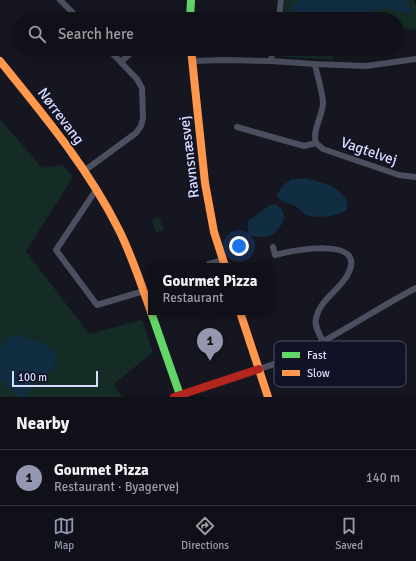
<!DOCTYPE html>
<meta charset="utf-8">
<style>
:root{--surface:#101018;--page:#191921;--text:#f1f3f6;--muted:#9c9da2;--line:#303037;--accent:#9397af}
body{margin:0;font-family:Signika,sans-serif;background:var(--page);color:var(--text)}
.scale{position:absolute;left:12px;bottom:10px;width:86px;box-sizing:border-box;padding-left:4px;border:2px solid #d7dcfc;border-top:0;font-size:11px;line-height:14px;white-space:nowrap;color:#d7dcfc;-webkit-text-stroke:3px #111225;paint-order:stroke}
.you{position:absolute;left:239px;top:246px;width:14px;height:14px;margin:-10px;border:3px solid #fff;border-radius:50%;background:#1a73e8;box-shadow:0 0 0 6px #1a73e833}
.badge{display:grid;place-items:center;width:26px;height:26px;border-radius:50%;background:var(--accent);color:#111;font-size:13px;font-weight:700}
.pin{position:absolute;translate:-50% -33px;filter:drop-shadow(0 1px 2px #0008)}
.pin::after{content:'';position:absolute;top:21px;width:14px;height:12px;background:inherit;clip-path:polygon(0 0,100% 0,50% 100%)}
.popup{position:absolute;left:148px;top:263px;width:124px;height:52px;box-sizing:border-box;display:grid;place-content:center;border-radius:0px;background:var(--surface);filter:drop-shadow(0 1px 3px #0005);font-size:13px;white-space:nowrap;color:var(--muted)}
.popup b{font-size:15px;color:var(--text)}
.popup::after{content:'';position:absolute;left:50%;top:100%;margin-left:-8px;border:8px solid transparent;border-top-color:var(--surface)}
.list{margin:0;padding:0;list-style:none}
h2{display:flex;justify-content:space-between;align-items:center;height:52px;margin:0;padding:0 16px;font-size:17px}
h2 small{font-size:13px;font-weight:400;color:var(--muted)}
.list li{display:grid;grid-template-columns:26px 1fr auto;gap:12px;align-items:center;box-sizing:border-box;height:56px;padding:0 16px;border-top:1px solid var(--line)}
.list b{display:block;font-size:15px;white-space:nowrap}
.list p{margin:0;font-size:13px;white-space:nowrap;color:var(--muted)}
.list em{font-size:13px;font-style:normal;color:var(--muted)}
.icon{flex:none;width:22px;height:22px;fill:none;stroke:currentColor;stroke-width:2;stroke-linecap:round;stroke-linejoin:round}
.map{position:relative;flex:none;width:416px;height:397px;overflow:hidden}
.search{position:absolute;background:var(--surface);box-shadow:0 4px 16px #0002;left:12px;right:12px;top:12px;height:44px;display:flex;align-items:center;gap:10px;box-sizing:border-box;padding:0 14px;border-radius:22px;color:var(--muted);font-size:15px}
.sheet{height:108px;background:var(--surface)}
nav{display:flex;justify-content:space-around;align-items:center;box-sizing:border-box;height:56px;border-top:1px solid var(--line);background:var(--surface);font-size:11px;color:var(--muted)}
nav a{display:grid;justify-items:center;gap:2px}
nav .on{color:var(--accent)}
.map>svg:first-child{display:block}
.green{fill:#142b26}
.water{fill:#112d42}
.lines{fill:none;stroke-linecap:round;stroke-linejoin:round}
.street{stroke:#4b4f60;stroke-width:6}
.fast{stroke:#63d668;stroke-width:8}
.slow{stroke:#ff974d;stroke-width:8}
.jam{stroke:#b3261e;stroke-width:8}
.labels{text-anchor:middle;stroke-width:3;stroke-linejoin:round;paint-order:stroke}
.street-label{font-size:15px;fill:#d7dcfc;stroke:#111225}
.key{fill:#111225;stroke:#4c4f66;stroke-width:1}
.key-label{font-size:11px;fill:#d7dcfc}
</style>
<div class="map">
<svg width="416" height="397" viewBox="0 0 416 397">
<rect width="100%" height="100%" fill="#161620"/>
<!-- green -->
<g class="green">
<polygon points="285,0 414,0 416,6 416,30 397,27 397,19 283,19"/>
<polygon points="276,49 339,49 332,60 275,56"/>
<polygon points="0,119 42,168 63,165 73,177 26,251 89,334 142,320 153,352 114,384 122,397 0,397"/>
<polygon points="159,217 164,230 156,232 152,220"/>
</g>
<!-- water -->
<g class="water">
<polygon points="303,0 406,0 411,10 409,14 386,8 360,14 348,19 291,19 291,4"/>
<path d="M292,179C297,179 303,178 308,179C324,182 351,191 347,210C337,216 315,220 305,214C301,212 299,208 295,206C285,201 284,205 277,195L282,186Z"/>
<path d="M276,204L282,210L285,218C279,229 274,238 260,237C255,237 252,236 248,233V221L270,205Z"/>
<polygon points="17,335 43,343 56,354 55,365 51,371 36,379 26,397 16,396 0,379 0,348 3,346 8,337"/>
</g>
<g class="lines">
<!-- street -->
<g class="street">
<polyline points="60,0 79,19"/>
<polyline points="279,19 281,0"/>
<polyline points="192,61 225,60 271,61 315,64 366,66 416,59"/>
<polyline points="271,61 273,49"/>
<polyline points="121,62 133,51 147,50 147,49"/>
<path d="M315,64C317,76 322,89 323,102C323,116 312,129 316,143L323,149L399,175L416,177"/>
<polyline points="237,127 304,146 316,143"/>
<polyline points="84,171 136,133 141,126 143,118 142,88 137,79 108,49"/>
<polyline points="96,190 56,250 97,305 144,291"/>
<path d="M273,247L275,255C291,251 368,235 348,274C340,290 319,300 316,319C314,326 320,335 323,342"/>
<polyline points="210,266 209,264 223,260"/>
<path d="M259,369C316,352 364,315 416,288"/>
</g>
<!-- fast -->
<g class="fast">
<polyline points="190,19 191,0"/>
<polyline points="151,312 180,395"/>
</g>
<!-- slow -->
<g class="slow">
<polyline points="191,49 205,183 214,232 225,266"/>
<path d="M0,61C43,114 88,168 119,230C132,256 141,284 151,312"/>
<polyline points="240,312 268,397"/>
</g>
<!-- jam -->
<polyline class="jam" points="174,397 259,369"/>
</g>
<g class="labels">
<!-- street labels -->
<g class="street-label">
<text transform="translate(61 116) rotate(53)" y="5">Nørrevang</text>
<text transform="translate(369 151) rotate(19)" y="5">Vagtelvej</text>
<text transform="translate(189 157) rotate(-97)" y="5">Ravnsnæsvej</text>
</g>
</g>
<!-- legend -->
<rect x="274" y="341" width="132" height="46" rx="6" class="key"/>
<rect x="282" y="352" width="18" height="6" fill="#63d668"/>
<rect x="282" y="370" width="18" height="6" fill="#ff974d"/>
<g class="key-label">
<text x="307" y="359">Fast</text>
<text x="307" y="377">Slow</text>
</g>
</svg>
<div class="scale">100 m</div>
<div class="you"></div>
<div class="pin badge" style="left:210px;top:361px">1</div>
<div class="popup"><b>Gourmet Pizza</b>Restaurant</div>
<div class="search"><svg class="icon" aria-label="search" viewBox="0 0 24 24"><circle cx="10" cy="10" r="6"/><path d="M15 15l6 6"/></svg>Search here</div>
</div>
<section class="sheet">
<h2>Nearby<small></small></h2>
<ul class="list">
<li><span class="badge">1</span><div><b>Gourmet Pizza</b><p>Restaurant · Byagervej</p></div><em>140 m</em></li>
</ul>
</section>
<nav>
<a class="on"><svg class="icon" aria-label="map" viewBox="0 0 24 24"><path d="M3 6l6-2 6 2 6-2v14l-6 2-6-2-6 2zM9 4v14M15 6v14"/></svg>Map</a>
<a><svg class="icon" aria-label="directions" viewBox="0 0 24 24"><path d="M12 3l9 9-9 9-9-9zM9 14v-3h6M13 9l2 2-2 2"/></svg>Directions</a>
<a><svg class="icon" aria-label="saved" viewBox="0 0 24 24"><path d="M7 4h10v16l-5-4-5 4z"/></svg>Saved</a>
</nav>
